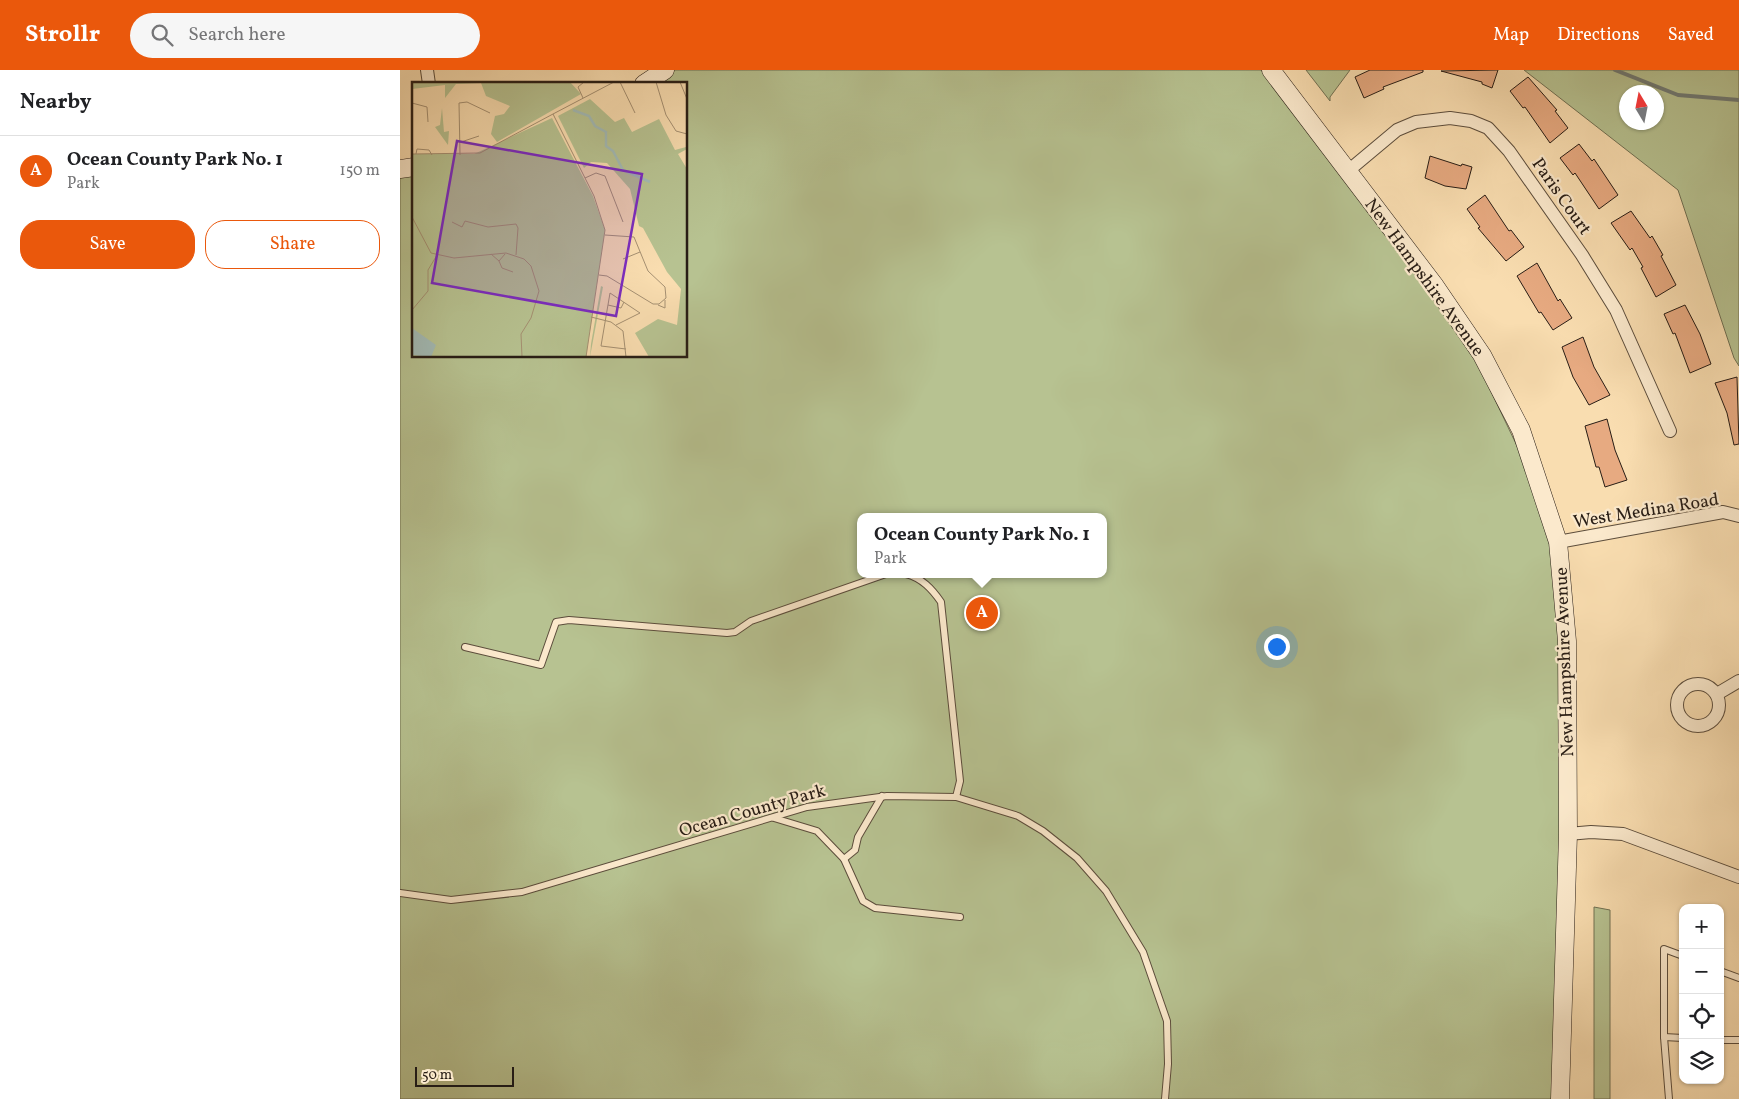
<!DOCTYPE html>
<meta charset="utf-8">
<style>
:root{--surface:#fff;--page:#f6f6f6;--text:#202124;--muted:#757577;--line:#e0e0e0;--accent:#ea580c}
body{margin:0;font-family:Vollkorn,serif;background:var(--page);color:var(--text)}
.controls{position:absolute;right:15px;bottom:15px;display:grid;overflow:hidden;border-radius:10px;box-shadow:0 1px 4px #0004}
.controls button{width:45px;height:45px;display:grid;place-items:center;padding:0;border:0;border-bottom:1px solid var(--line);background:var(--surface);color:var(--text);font:25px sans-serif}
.compass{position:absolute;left:1219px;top:15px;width:45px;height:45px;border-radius:50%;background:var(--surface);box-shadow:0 1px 4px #0004;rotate:350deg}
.scale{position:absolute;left:15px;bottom:12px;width:99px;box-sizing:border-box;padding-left:5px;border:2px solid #281d15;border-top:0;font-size:14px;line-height:18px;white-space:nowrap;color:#281d15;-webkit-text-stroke:4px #fbe9cc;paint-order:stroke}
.you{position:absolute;left:876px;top:576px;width:18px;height:18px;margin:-12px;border:4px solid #fff;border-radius:50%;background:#1a73e8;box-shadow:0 0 0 8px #1a73e833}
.badge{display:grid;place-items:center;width:32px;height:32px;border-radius:50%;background:var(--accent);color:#fff;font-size:16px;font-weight:700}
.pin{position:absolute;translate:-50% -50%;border:2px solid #fff;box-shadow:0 1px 5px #0006}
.popup{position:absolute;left:457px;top:443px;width:250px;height:65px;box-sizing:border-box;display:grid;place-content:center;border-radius:10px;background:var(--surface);filter:drop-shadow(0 1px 4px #0005);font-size:16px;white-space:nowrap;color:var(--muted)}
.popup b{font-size:19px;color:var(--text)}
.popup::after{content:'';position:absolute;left:50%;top:100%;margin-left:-10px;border:10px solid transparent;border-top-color:var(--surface)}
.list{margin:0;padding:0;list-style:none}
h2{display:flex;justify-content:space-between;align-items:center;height:65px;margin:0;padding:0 20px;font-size:21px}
h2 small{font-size:16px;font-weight:400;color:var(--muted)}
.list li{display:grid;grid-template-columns:32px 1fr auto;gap:15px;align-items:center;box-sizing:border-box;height:70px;padding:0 20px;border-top:1px solid var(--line)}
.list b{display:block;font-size:19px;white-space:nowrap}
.list p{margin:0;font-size:16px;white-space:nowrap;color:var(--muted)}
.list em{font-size:16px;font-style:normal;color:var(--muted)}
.actions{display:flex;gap:10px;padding:15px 20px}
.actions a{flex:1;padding:11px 0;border:1px solid var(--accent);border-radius:20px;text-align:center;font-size:18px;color:var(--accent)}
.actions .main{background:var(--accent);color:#fff}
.icon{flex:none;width:28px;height:28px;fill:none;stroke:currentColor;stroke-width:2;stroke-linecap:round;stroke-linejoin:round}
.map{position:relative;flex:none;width:1339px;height:1029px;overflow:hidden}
header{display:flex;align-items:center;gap:30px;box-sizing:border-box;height:70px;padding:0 25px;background:var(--accent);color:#fff}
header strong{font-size:24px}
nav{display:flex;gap:28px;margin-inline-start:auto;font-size:18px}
.search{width:350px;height:45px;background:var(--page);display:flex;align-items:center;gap:12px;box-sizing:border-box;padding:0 18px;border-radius:28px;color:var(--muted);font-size:19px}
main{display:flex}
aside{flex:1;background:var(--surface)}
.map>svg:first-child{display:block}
.green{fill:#b7c291;stroke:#707053;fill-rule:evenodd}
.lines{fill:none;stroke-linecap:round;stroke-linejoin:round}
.stream{stroke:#717b75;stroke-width:4}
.building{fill:#e7aa81;stroke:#281d15}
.lane-casing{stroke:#5c4d3c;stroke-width:8}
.street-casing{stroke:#5c4d3c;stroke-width:14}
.secondary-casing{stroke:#281d15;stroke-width:19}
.lane{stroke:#fbe9cc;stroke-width:6}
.street{stroke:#fbe9cc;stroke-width:12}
.secondary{stroke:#fbe9cc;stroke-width:18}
.labels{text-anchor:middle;stroke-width:4.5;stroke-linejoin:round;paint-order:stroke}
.street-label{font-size:18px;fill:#281d15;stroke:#fbe9cc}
.inset-river{fill:none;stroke:#a2bab5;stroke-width:2.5}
.inset-road{fill:none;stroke:#a59072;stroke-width:1}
.view{fill:#7b2cbf;fill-opacity:0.15;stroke:#7b2cbf;stroke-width:2.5}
.inset-edge{fill:none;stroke:#281d15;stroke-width:2.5}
</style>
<header>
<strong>Strollr</strong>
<div class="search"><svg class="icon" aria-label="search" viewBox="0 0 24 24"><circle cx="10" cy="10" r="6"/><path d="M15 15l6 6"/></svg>Search here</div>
<nav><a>Map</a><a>Directions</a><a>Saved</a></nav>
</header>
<main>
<aside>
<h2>Nearby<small></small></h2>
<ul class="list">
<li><span class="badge">A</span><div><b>Ocean County Park No. 1</b><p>Park</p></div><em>150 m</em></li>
</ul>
<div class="actions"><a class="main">Save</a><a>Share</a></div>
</aside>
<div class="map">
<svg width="1339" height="1029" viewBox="0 0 1339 1029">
<rect width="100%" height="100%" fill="#f9ddb0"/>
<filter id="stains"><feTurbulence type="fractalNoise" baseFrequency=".004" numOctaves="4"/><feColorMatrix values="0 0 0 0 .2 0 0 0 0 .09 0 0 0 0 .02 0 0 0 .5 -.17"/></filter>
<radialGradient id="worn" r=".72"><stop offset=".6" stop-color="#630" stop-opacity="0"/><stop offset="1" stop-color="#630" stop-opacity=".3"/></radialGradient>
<!-- green -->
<g class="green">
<path d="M265,0H861L1029,219L1075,288L1149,443L1163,514L1160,1029H0V99L14,97V286H286V14H244ZM461,447H703V504H461Z"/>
<polygon points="906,0 950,0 930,27 930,31"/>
<path d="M1124,0H1339V296L1334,288L1278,120ZM1226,22H1256V52H1226Z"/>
<polygon points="1194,837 1210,840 1210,1029 1194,1029"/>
</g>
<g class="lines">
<!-- stream -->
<polyline class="stream" points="1215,0 1278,25 1339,30"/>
</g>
<!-- building -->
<g class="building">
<polygon points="970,0 1023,0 1023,2 983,17 984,19 964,28 955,7"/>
<polygon points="1098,0 1092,18 1082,14 1082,12 1041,1"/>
<polygon points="1128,7 1157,40 1155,41 1168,58 1150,73 1125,37 1123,38 1110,21"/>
<polygon points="1179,74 1192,91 1194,89 1218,125 1199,139 1175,103 1173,105 1160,88"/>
<polygon points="1030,86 1061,96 1062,94 1072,97 1066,119 1045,116 1025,108"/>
<polygon points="1085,125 1109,161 1111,160 1124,177 1106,191 1078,158 1080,157 1067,139"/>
<polygon points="1231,141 1250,168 1252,166 1263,185 1261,186 1276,215 1256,227 1241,198 1243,197 1232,178 1230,180 1211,153"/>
<polygon points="1137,193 1158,231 1160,229 1172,248 1153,260 1141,242 1139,243 1117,206"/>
<polygon points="1285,235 1300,264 1311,294 1290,303 1275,263 1273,264 1264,244"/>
<polygon points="1183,267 1194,297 1210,325 1189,335 1173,307 1162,277"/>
<polygon points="1337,307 1339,374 1334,375 1327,343 1315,313"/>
<polygon points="1207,349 1215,380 1227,410 1205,417 1199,397 1196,397 1185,356"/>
</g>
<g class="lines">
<!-- lane casing -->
<g class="lane-casing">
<g id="lane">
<path d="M506,504C522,508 532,519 541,532L560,711L556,727"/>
<polyline points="65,577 141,595 156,552 169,550 327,563 335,562 351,551 486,504"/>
<polyline points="374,748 417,761 444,789 455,780 458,767 482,726"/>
<polyline points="444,789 463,831 475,838 560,847"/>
<polyline points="0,823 51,830 122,822 407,737 487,726 556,727 618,746 643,761 677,788 706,821 743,882 767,951 768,994 765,1029"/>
<polyline points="1320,901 1339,908"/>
<polyline points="1264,967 1283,968"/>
<polyline points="1320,970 1339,970"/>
<polyline points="1269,1029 1264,967 1264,879 1283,886"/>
</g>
</g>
<!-- street casing -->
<g class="street-casing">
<g id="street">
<polyline points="27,0 29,14"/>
<polyline points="948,101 997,60 1016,52 1050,48 1071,51 1088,58 1109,81 1182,185 1216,240 1270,361"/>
<polyline points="1158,472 1323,442 1339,446"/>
<circle cx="1298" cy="635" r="21"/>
<polyline points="1317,624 1339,611"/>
<polyline points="1168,764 1191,762 1223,764 1339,807"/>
</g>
</g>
<!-- secondary casing -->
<g class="secondary-casing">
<g id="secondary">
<polyline points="871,0 1035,216 1082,285 1121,360 1158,472 1167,571 1168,764 1160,1029"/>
<polyline points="244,14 265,0"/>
<polyline points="0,99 14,97"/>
</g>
</g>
<!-- lane -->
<use href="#lane" class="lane"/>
<!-- street -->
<use href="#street" class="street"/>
<!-- secondary -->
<use href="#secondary" class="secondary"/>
</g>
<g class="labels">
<!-- street labels -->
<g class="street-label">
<text transform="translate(1162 126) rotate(55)" y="6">Paris Court</text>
<text transform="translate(1025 207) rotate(54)" y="6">New Hampshire Avenue</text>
<text transform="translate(1246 440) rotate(-9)" y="6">West Medina Road</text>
<text transform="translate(1164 592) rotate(-92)" y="6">New Hampshire Avenue</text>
<text transform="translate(352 740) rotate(-16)" y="6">Ocean County Park</text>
</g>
</g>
<!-- overview -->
<g transform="translate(12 12)">
<rect width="275" height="275" fill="#f9ddb0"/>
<path d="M0,0H158L169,12L85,60L79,52L83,34L92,32L98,24L74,14L69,1L44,2L33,16V3L0,7ZM178,17L203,40L212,36L220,50L247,37L263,68L274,65L275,59V67L266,72L275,87V275H237L223,251L246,237L265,243L269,207L255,190L231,146L227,144L218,107L195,81L179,80L172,86L146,34ZM30,26L32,50L37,49L36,63L23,45L28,43ZM140,36L181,114L193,148L174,275H0V72H62ZM189,204L191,205L178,275L179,262Z" fill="#b7c291"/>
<path d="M0,246L24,263L19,275L0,273Z" fill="#a2bab5"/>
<path class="inset-river" d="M161,28L177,34L183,44L194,50V64L201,69L211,88L238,100"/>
<path class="inset-road" d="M208,0L223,31M244,0L254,33L264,49L275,52M268,0L275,17M171,16L166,5L172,0M0,21L15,25L16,40M49,60L67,54M0,72L68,71L141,32M4,72L5,67L17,68L20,73M48,73L47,21L55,20L78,31M173,96L184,91L193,94L211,140M0,135L19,171L42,176L94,171L112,177L119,184L127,209L119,236L109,252L110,275M40,140L50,145L53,139L76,145L104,142L106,146L104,173M79,172L87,179L93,172M211,177L228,170M87,179L90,186L101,190M187,193L195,194L241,222H247L254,216L253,205L236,189L222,155L193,153M196,223L209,226L212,220M246,223L253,226V218M0,228L16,209V188L25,173M179,235L199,240L211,249L214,275M204,243L228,231L198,211L189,264L214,267M174,275L193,148L182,114L141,32L202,0"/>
<path class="view" d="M45,59L230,92L204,234L20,201Z"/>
<rect width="275" height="275" class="inset-edge"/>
</g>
<rect width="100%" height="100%" filter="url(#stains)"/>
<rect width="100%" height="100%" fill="url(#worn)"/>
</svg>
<div class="controls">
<button>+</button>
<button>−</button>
<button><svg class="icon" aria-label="locate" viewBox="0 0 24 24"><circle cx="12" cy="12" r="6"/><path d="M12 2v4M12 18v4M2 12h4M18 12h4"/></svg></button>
<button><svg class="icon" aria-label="layers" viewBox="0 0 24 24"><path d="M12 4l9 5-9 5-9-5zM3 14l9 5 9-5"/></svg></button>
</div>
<svg class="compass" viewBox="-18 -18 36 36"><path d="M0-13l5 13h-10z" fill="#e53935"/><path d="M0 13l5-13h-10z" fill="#757577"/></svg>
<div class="scale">50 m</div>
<div class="you"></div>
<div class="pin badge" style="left:582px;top:543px">A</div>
<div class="popup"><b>Ocean County Park No. 1</b>Park</div>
</div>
</main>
